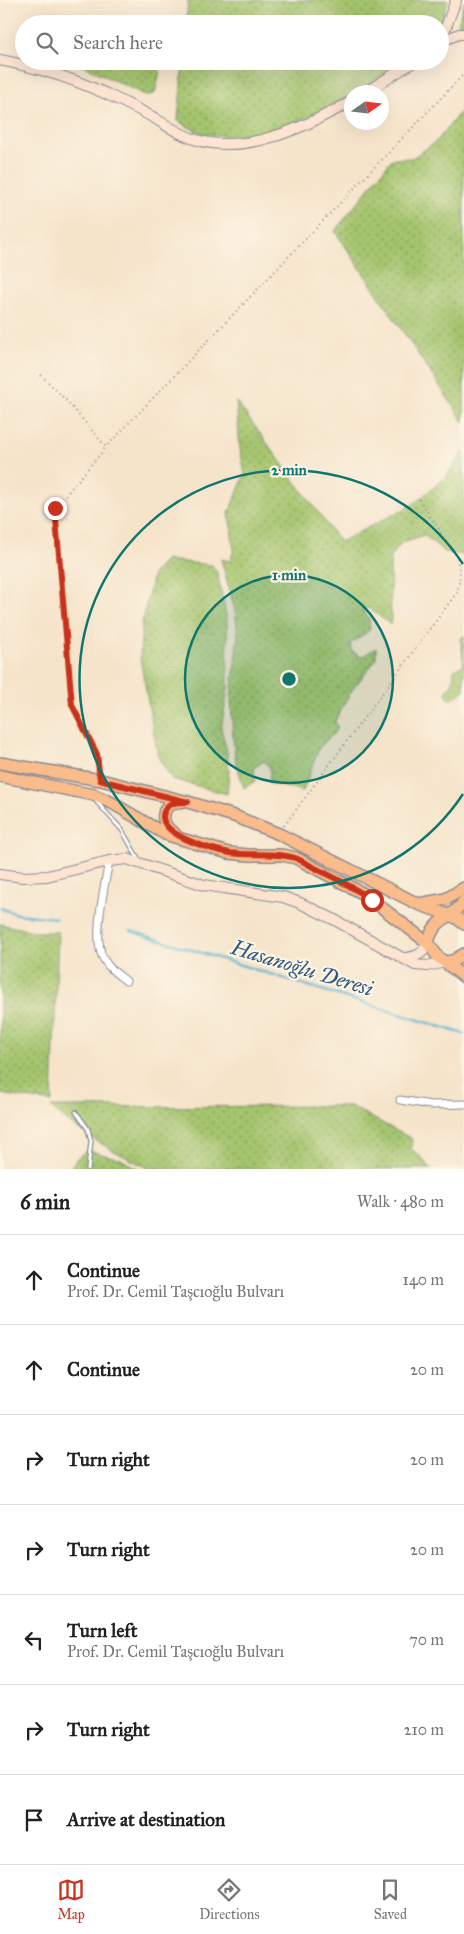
<!DOCTYPE html>
<meta charset="utf-8">
<style>
:root{--surface:#fff;--page:#f6f6f6;--text:#202124;--muted:#757577;--line:#e0e0e0;--accent:#c8321e}
body{margin:0;font-family:"IM FELL Great Primer",serif;background:var(--page);color:var(--text)}
.compass{position:absolute;left:344px;top:85px;width:45px;height:45px;border-radius:50%;background:var(--surface);box-shadow:0 5px 20px #0002;rotate:76deg}
.stop{position:absolute;width:15px;height:15px;margin:-11px;border:4px solid #c8321e;border-radius:50%;background:#fff}
.stop.end{background:#c8321e;border-color:#fff;box-shadow:0 1px 5px #0008}
.list{margin:0;padding:0;list-style:none}
h2{display:flex;justify-content:space-between;align-items:center;height:65px;margin:0;padding:0 20px;font-size:21px}
h2 small{font-size:16px;font-weight:400;color:var(--muted)}
.list li{display:grid;grid-template-columns:32px 1fr auto;gap:15px;align-items:center;box-sizing:border-box;height:90px;padding:0 20px;border-top:1px solid var(--line)}
.list b{display:block;font-size:19px;white-space:nowrap}
.list p{margin:0;font-size:16px;white-space:nowrap;color:var(--muted)}
.list em{font-size:16px;font-style:normal;color:var(--muted)}
.icon{flex:none;width:28px;height:28px;fill:none;stroke:currentColor;stroke-width:2;stroke-linecap:round;stroke-linejoin:round}
.map{position:relative;flex:none;width:464px;height:1169px;overflow:hidden}
.search{position:absolute;background:var(--surface);box-shadow:0 5px 20px #0002;left:15px;right:15px;top:15px;height:55px;display:flex;align-items:center;gap:12px;box-sizing:border-box;padding:0 18px;border-radius:28px;color:var(--muted);font-size:19px}
.sheet{height:695px;background:var(--surface)}
nav{display:flex;justify-content:space-around;align-items:center;box-sizing:border-box;height:70px;border-top:1px solid var(--line);background:var(--surface);font-size:14px;color:var(--muted)}
nav a{display:grid;justify-items:center;gap:2px}
nav .on{color:var(--accent)}
.map>svg:first-child{display:block}
.grass{fill:url(#grass-dots);stroke:#607a66}
.lines{fill:none;stroke-linecap:round;stroke-linejoin:round}
.stream{stroke:#50b2cf;stroke-width:2.5}
.lane-casing{stroke:#888a94;stroke-width:5.5}
.street-casing{stroke:#888a94;stroke-width:9}
.secondary-casing{stroke:#888a94;stroke-width:12}
.primary-casing{stroke:#888a94;stroke-width:14}
.path{stroke:#888a94;stroke-width:2;stroke-dasharray:1 4;stroke-linecap:butt}
.lane{stroke:#fff;stroke-width:3}
.street{stroke:#fff;stroke-width:7}
.secondary{stroke:#fde4d1;stroke-width:10}
.primary{stroke:#fabc8b;stroke-width:11}
.route{stroke:#c8321e;stroke-width:6}
.ring{fill:none;stroke:#0f766e;stroke-width:2.5}
.labels{text-anchor:middle;stroke-width:4.5;stroke-linejoin:round;paint-order:stroke}
.water-label{font-size:21px;font-style:italic;fill:#2b5680;stroke:#fcf5e5}
.centre{fill:#0f766e;stroke:#fcf5e5;stroke-width:2.5}
.ring-label{font-size:15px;text-anchor:middle;font-weight:bold;fill:#0f766e;stroke:#fcf5e5;stroke-width:4.5;stroke-linejoin:round;paint-order:stroke}
</style>
<div class="map">
<svg width="464" height="1169" viewBox="0 0 464 1169">
<defs>
<pattern id="grass-dots" width="8" height="8" patternUnits="userSpaceOnUse" patternTransform="scale(1.25)"><rect width="8" height="8" fill="#a4c46d"/><path d="M2 2h.1M6 6h.1" fill="none" stroke="#85a05d" stroke-width="1.8" stroke-linecap="round"/></pattern>
</defs>
<rect width="100%" height="100%" fill="#fcf5e5"/>
<filter id="ink" filterUnits="userSpaceOnUse"><feTurbulence type="fractalNoise" baseFrequency=".02" numOctaves="2"/><feDisplacementMap in="SourceGraphic" scale="10" xChannelSelector="R" yChannelSelector="G"/><feConvolveMatrix kernelMatrix="1 2 1 2 8 2 1 2 1" color-interpolation-filters="sRGB"/></filter>
<filter id="wash" filterUnits="userSpaceOnUse"><feTurbulence type="fractalNoise" baseFrequency=".0096" numOctaves="4" result="noise"/><feDisplacementMap in="SourceGraphic" scale="20" xChannelSelector="R" yChannelSelector="G"/><feGaussianBlur stdDeviation="1.12" result="paint"/><feColorMatrix in="noise" values="0 0 0 0 0 0 0 0 0 0 0 0 0 0 0 0 0 1.4 0 .05"/><feComposite in="paint" operator="in"/></filter>
<g filter="url(#wash)">
<rect width="100%" height="100%" fill="#f6e4ca"/>
<!-- grass -->
<g class="grass">
<polygon points="188,0 448,0 440,27 440,24 186,24"/>
<polygon points="464,2 464,27 458,24"/>
<polygon points="74,61 155,61 160,72 155,93 147,96"/>
<path d="M183,61H407C348,96 275,149 202,133C194,131 186,125 178,121Z"/>
<polygon points="464,107 464,422 335,231 392,159 412,158 437,141"/>
<path d="M236,401L340,542L412,505L445,478L464,451V555L445,552L424,535L401,543L390,557L391,625L369,608L362,609L369,619L370,630L350,644L352,651L361,657L376,648V659L352,690L335,721L338,729L319,748L303,791C292,787 279,787 269,783L270,768L264,761L254,768L255,781L244,788L236,763L233,738L231,698L238,635L235,611L221,559L230,561L234,550L229,513L245,474L240,449Z"/>
<polygon points="166,560 212,565 217,572 227,620 228,688 221,729 227,752 229,771 227,794 172,779 158,757 140,658 142,623 153,574"/>
<polygon points="464,635 464,691 450,700 446,693 453,682 454,670 464,665 461,639"/>
<polygon points="0,924 36,932 58,932 52,1102 0,1094"/>
<path d="M350,1106L412,1139L411,1149L420,1156L431,1169H150C115,1152 79,1134 51,1107Z"/>
<polygon points="87,1150 121,1159 138,1169 72,1169 75,1160"/>
</g>
<g class="lines">
<!-- stream -->
<g class="stream">
<polyline points="0,908 17,914 56,918"/>
<polyline points="131,931 464,1034"/>
</g>
</g>
</g>
<g filter="url(#ink)">
<g class="lines">
<!-- lane casing -->
<g class="lane-casing">
<g id="lane">
<polyline points="94,799 122,830 139,860"/>
<polyline points="76,1112 88,1129 91,1141 88,1169"/>
</g>
</g>
<!-- street casing -->
<g class="street-casing">
<g id="street">
<path d="M109,861C105,884 94,931 101,953C105,966 116,973 126,981"/>
<polyline points="400,1100 431,1105 464,1104"/>
</g>
</g>
<!-- secondary casing -->
<g class="secondary-casing">
<g id="secondary">
<polyline points="442,41 459,34 464,34"/>
<polyline points="440,43 456,0"/>
<path d="M0,60C41,68 81,81 119,100C131,106 144,112 156,119C169,127 182,136 197,140C249,155 307,126 352,101"/>
<polyline points="366,92 415,61"/>
<polyline points="0,874 23,877 47,876 109,861 127,859 204,885 283,897 300,903 333,919 415,965 427,966 446,962"/>
<path d="M405,958C416,957 424,954 428,943"/>
</g>
</g>
<!-- primary casing -->
<g class="primary-casing">
<g id="primary">
<polyline points="0,763 101,780 188,802 234,816 279,834 418,904 457,918 464,924"/>
<polyline points="0,776 94,795 112,803 165,834 228,853 248,855 282,855 296,858 364,894 428,943"/>
<path d="M175,834C163,827 159,814 170,804L184,802"/>
<path d="M464,901C451,920 434,917 428,943L438,957L464,977"/>
<polyline points="419,904 446,899 464,888"/>
<polyline points="446,962 453,961 464,954"/>
</g>
</g>
<!-- path -->
<g class="path">
<polyline points="41,375 66,400 106,447 464,74"/>
<polyline points="99,770 97,754 72,705 55,508 106,447"/>
<polyline points="284,826 458,591 460,574 457,557 417,496"/>
</g>
<!-- lane -->
<use href="#lane" class="lane"/>
<!-- street -->
<use href="#street" class="street"/>
<!-- secondary -->
<use href="#secondary" class="secondary"/>
<!-- primary -->
<use href="#primary" class="primary"/>
</g>
</g>
<g class="lines" filter="url(#ink)">
<!-- route -->
<path class="route" d="M55,508L72,705L97,754L100,780L188,802C182,802 171,801 167,807C146,833 214,850 230,853C251,856 275,852 295,858C303,861 311,866 319,870C337,879 355,888 372,900"/>
</g>
<!-- distance rings -->
<circle cx="289" cy="679" r="104" fill="#0f766e" fill-opacity=".12"/>
<g class="ring">
<circle cx="289" cy="679" r="104"/>
<path d="M463 794A209 209 0 1 1 463 564"/>
</g>
<g class="labels">
<!-- water labels -->
<g class="water-label">
<text transform="translate(302 968) rotate(17)" y="7">Hasanoğlu Deresi</text>
</g>
</g>
<circle cx="289" cy="679" r="8" class="centre"/>
<g class="ring-label">
<text x="289" y="475">2 min</text>
<text x="289" y="580">1 min</text>
</g>
</svg>
<svg class="compass" viewBox="-18 -18 36 36"><path d="M0-13l5 13h-10z" fill="#e53935"/><path d="M0 13l5-13h-10z" fill="#757577"/></svg>
<div class="stop" style="left:372px;top:900px"></div>
<div class="stop end" style="left:55px;top:508px"></div>
<div class="search"><svg class="icon" aria-label="search" viewBox="0 0 24 24"><circle cx="10" cy="10" r="6"/><path d="M15 15l6 6"/></svg>Search here</div>
</div>
<section class="sheet">
<h2>6 min<small>Walk · 480 m</small></h2>
<ul class="list">
<li><svg class="icon" aria-label="ahead" viewBox="0 0 24 24"><path d="M12 20V5M6 11l6-6 6 6"/></svg><div><b>Continue</b><p>Prof. Dr. Cemil Taşcıoğlu Bulvarı</p></div><em>140 m</em></li>
<li><svg class="icon" aria-label="ahead" viewBox="0 0 24 24"><path d="M12 20V5M6 11l6-6 6 6"/></svg><div><b>Continue</b></div><em>20 m</em></li>
<li><svg class="icon" aria-label="right" viewBox="0 0 24 24"><path d="M7 20v-9h11M14 6l5 5-5 5"/></svg><div><b>Turn right</b></div><em>20 m</em></li>
<li><svg class="icon" aria-label="right" viewBox="0 0 24 24"><path d="M7 20v-9h11M14 6l5 5-5 5"/></svg><div><b>Turn right</b></div><em>20 m</em></li>
<li><svg class="icon" aria-label="left" viewBox="0 0 24 24"><path d="M17 20v-9H6M10 6l-5 5 5 5"/></svg><div><b>Turn left</b><p>Prof. Dr. Cemil Taşcıoğlu Bulvarı</p></div><em>70 m</em></li>
<li><svg class="icon" aria-label="right" viewBox="0 0 24 24"><path d="M7 20v-9h11M14 6l5 5-5 5"/></svg><div><b>Turn right</b></div><em>210 m</em></li>
<li><svg class="icon" aria-label="arrive" viewBox="0 0 24 24"><path d="M6 21V4h12l-3 4 3 4H6"/></svg><div><b>Arrive at destination</b></div></li>
</ul>
</section>
<nav>
<a class="on"><svg class="icon" aria-label="map" viewBox="0 0 24 24"><path d="M3 6l6-2 6 2 6-2v14l-6 2-6-2-6 2zM9 4v14M15 6v14"/></svg>Map</a>
<a><svg class="icon" aria-label="directions" viewBox="0 0 24 24"><path d="M12 3l9 9-9 9-9-9zM9 14v-3h6M13 9l2 2-2 2"/></svg>Directions</a>
<a><svg class="icon" aria-label="saved" viewBox="0 0 24 24"><path d="M7 4h10v16l-5-4-5 4z"/></svg>Saved</a>
</nav>
